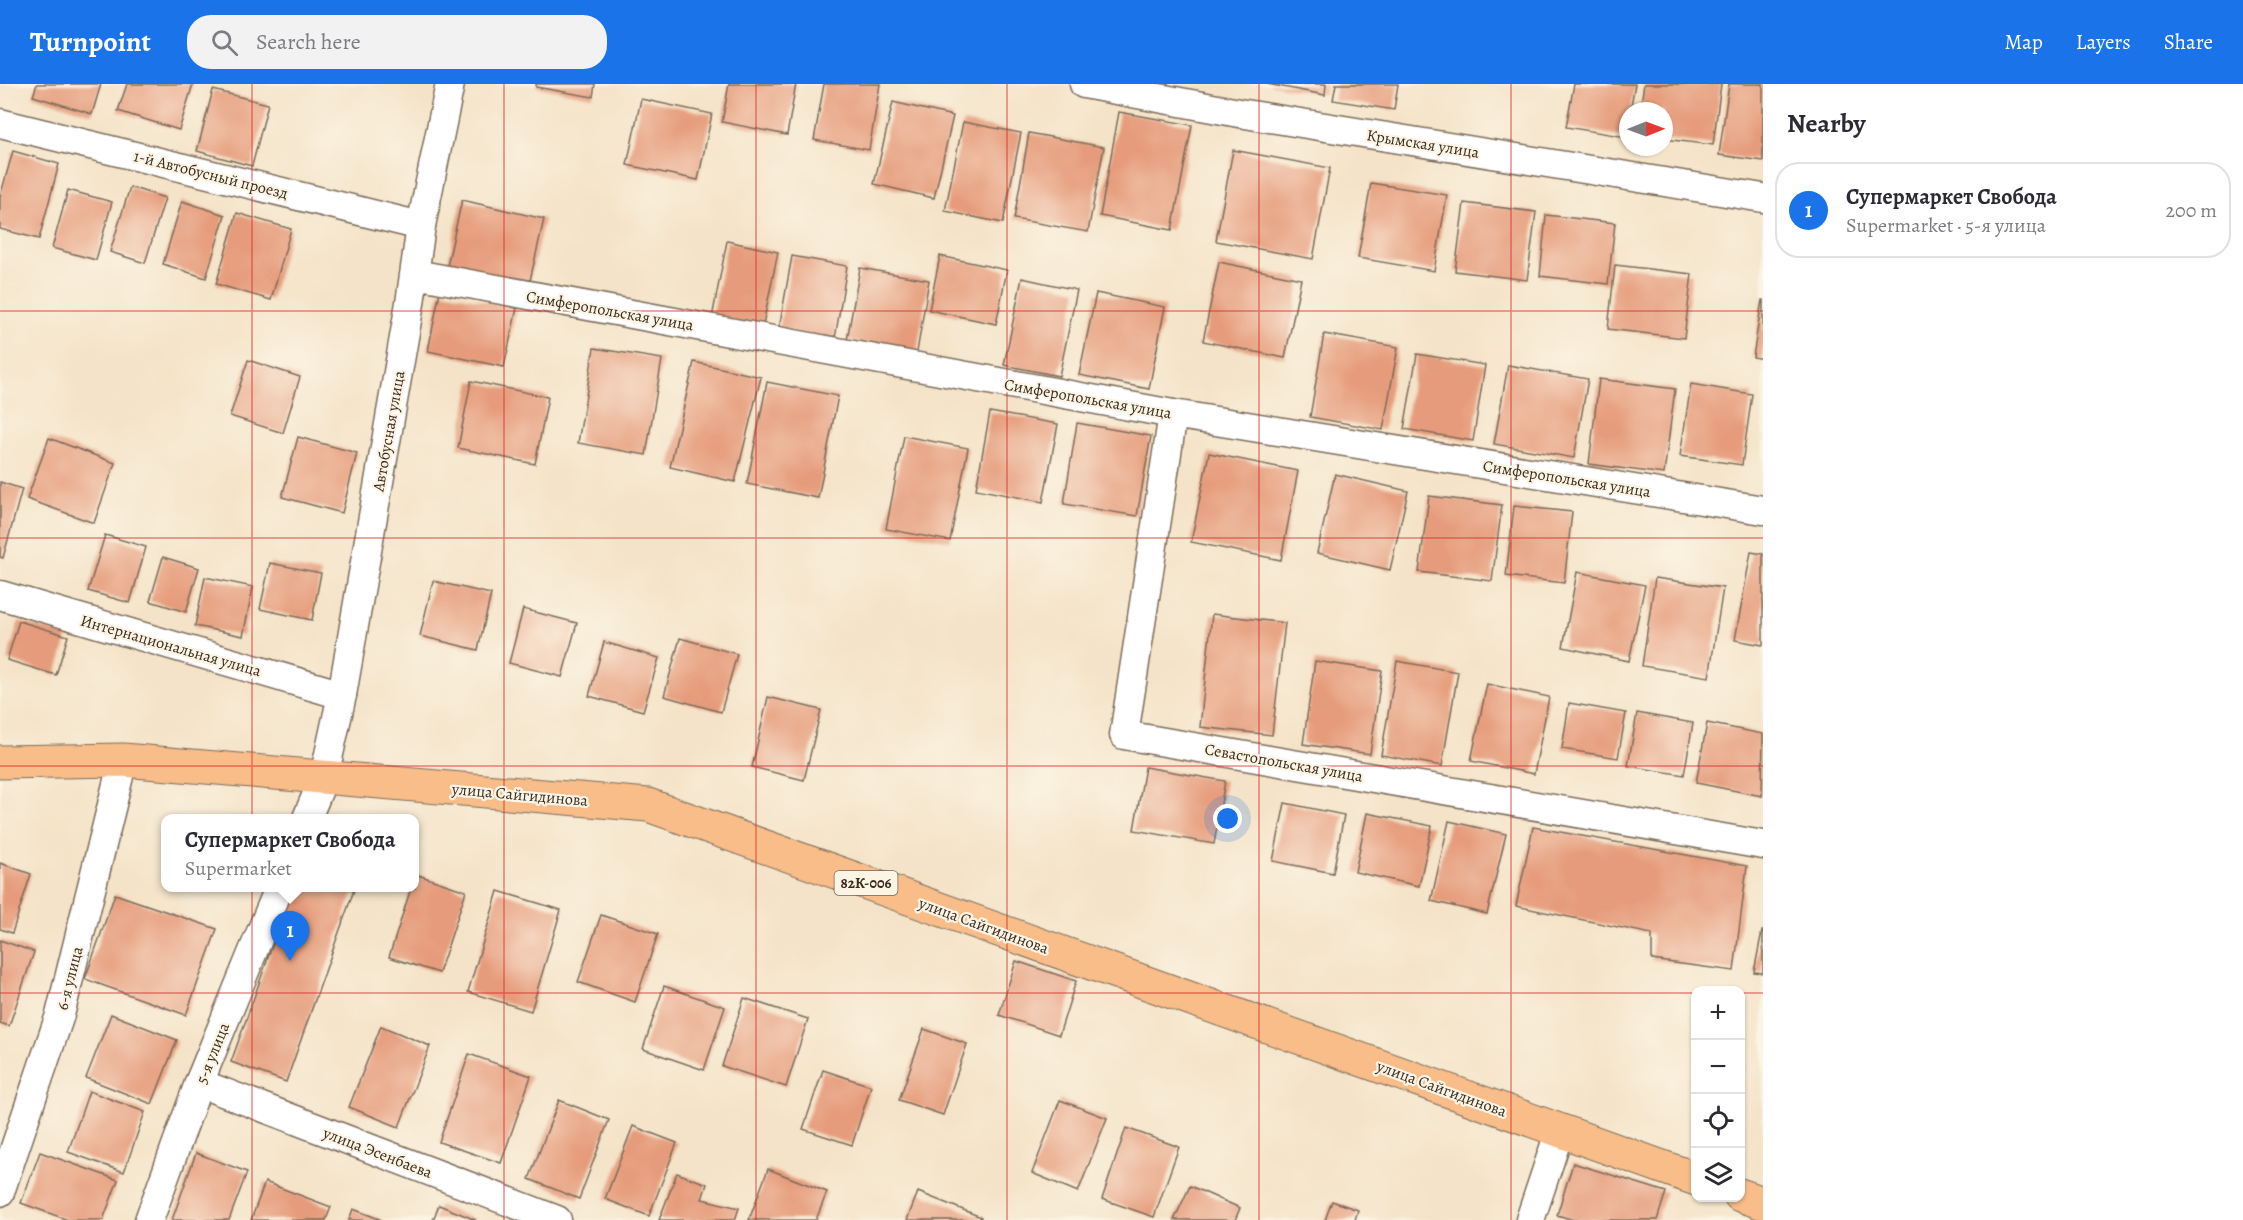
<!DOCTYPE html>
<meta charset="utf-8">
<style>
:root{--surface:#fff;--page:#f2f2f3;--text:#2b2b33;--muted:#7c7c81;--line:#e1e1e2;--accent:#1a73e8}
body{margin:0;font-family:Alegreya,serif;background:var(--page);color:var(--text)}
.controls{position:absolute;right:18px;bottom:18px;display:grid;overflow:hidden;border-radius:12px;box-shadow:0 2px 4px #0004}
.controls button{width:54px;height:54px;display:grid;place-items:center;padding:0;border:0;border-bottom:2px solid var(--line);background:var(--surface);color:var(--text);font:30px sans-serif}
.compass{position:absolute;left:1619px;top:18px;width:54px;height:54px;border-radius:50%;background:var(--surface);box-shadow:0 2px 4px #0004;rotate:89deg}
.you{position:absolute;left:1228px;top:735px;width:21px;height:21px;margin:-15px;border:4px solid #fff;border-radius:50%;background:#1a73e8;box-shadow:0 0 0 9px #1a73e833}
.badge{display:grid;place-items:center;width:39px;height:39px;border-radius:50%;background:var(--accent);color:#fff;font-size:20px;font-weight:700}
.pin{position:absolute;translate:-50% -50px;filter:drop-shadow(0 2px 3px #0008)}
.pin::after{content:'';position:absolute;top:32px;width:21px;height:18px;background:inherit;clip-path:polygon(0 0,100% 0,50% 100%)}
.popup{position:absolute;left:161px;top:730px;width:258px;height:78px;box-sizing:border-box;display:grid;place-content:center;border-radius:12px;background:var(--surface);filter:drop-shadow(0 2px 4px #0005);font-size:20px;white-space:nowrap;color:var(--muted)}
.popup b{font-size:22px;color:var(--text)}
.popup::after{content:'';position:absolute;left:50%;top:100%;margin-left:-12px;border:12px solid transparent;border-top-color:var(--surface)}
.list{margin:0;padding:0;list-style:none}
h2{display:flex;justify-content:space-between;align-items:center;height:78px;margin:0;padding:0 24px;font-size:26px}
h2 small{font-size:20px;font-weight:400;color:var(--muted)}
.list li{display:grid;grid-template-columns:39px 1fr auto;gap:18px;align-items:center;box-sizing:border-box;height:96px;margin:0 12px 12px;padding:0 12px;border:2px solid var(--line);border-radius:24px}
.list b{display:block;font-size:22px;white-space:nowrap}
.list p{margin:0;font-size:20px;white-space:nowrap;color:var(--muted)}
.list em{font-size:20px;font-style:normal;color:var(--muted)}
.icon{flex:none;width:33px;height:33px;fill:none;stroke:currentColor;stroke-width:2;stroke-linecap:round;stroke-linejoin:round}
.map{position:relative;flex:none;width:1763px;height:1136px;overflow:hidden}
header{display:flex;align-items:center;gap:36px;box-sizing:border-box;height:84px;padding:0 30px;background:var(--accent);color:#fff}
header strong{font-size:28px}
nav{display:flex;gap:33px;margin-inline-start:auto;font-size:21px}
.search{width:420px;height:54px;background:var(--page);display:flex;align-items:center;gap:15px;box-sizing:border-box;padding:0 21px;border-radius:24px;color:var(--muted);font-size:22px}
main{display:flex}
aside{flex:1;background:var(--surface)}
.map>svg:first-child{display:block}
.building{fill:#e69c7c}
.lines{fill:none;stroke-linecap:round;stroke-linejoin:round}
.street-casing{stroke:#7c6b5a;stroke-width:31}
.primary-casing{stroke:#7c6b5a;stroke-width:35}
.street{stroke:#fff;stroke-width:28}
.primary{stroke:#f8bd89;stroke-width:33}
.grid{fill:none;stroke:#d62828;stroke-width:1.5;stroke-opacity:0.55}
.labels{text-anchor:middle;stroke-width:4.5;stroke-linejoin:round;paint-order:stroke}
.shield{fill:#fcf5e5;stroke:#75675a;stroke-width:1.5}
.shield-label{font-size:15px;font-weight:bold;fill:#3b2a1e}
.street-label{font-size:16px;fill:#3b2a1e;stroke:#fcf5e5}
</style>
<header>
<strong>Turnpoint</strong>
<div class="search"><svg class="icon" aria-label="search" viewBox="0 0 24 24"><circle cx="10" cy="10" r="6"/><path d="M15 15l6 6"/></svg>Search here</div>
<nav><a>Map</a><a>Layers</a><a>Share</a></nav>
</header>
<main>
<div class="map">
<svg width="1763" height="1136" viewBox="0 0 1763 1136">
<rect width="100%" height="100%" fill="#fcf5e5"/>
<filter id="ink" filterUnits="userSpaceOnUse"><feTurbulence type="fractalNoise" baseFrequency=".0167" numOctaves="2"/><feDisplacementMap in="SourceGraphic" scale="12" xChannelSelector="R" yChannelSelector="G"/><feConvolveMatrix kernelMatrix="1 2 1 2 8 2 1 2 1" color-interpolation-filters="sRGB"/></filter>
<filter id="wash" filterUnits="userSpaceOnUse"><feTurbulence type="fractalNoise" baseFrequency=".008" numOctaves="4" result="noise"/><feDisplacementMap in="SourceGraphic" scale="24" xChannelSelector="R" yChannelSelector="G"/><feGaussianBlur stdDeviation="1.35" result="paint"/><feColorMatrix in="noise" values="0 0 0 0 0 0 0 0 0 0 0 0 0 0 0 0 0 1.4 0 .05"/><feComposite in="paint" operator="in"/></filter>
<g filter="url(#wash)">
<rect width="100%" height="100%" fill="#f4e3c8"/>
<g id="blocks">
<!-- building -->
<g class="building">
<polygon points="37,0 101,0 92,30 33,12"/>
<polygon points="127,0 193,0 179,46 118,27"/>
<polygon points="536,0 595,0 593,13 536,3"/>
<polygon points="729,0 796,0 787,51 722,38"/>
<polygon points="824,0 880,0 869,66 814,56"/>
<polygon points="1267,0 1326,0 1325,11"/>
<polygon points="1336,0 1398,0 1394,26 1333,16"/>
<polygon points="1574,0 1635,0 1630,27 1628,27 1626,53 1566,43"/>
<polygon points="1644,0 1721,0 1713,61 1664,55 1664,27 1640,27"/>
<polygon points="1729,0 1763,0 1763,77 1719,71"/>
<polygon points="213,6 268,20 252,82 197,67"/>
<polygon points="641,15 712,30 698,96 627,81"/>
<polygon points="893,18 953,32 934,114 874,100"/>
<polygon points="1119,28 1192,41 1172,146 1100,132"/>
<polygon points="963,38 1021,49 1003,139 945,127"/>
<polygon points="1029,49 1104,63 1088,148 1014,135"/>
<polygon points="1233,66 1330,84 1313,175 1216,157"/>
<polygon points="13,67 59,80 39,155 0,145 0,113"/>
<polygon points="1371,99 1447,111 1434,187 1358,174"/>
<polygon points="130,103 165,114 145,179 110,168"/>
<polygon points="68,106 112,118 96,176 52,164"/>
<polygon points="462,116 544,135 529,201 447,182"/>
<polygon points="182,117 225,131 206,194 163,180"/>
<polygon points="1464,119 1536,128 1527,196 1455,187"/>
<polygon points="237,129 291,145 271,216 216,200"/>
<polygon points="1546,131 1615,139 1608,200 1540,192"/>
<polygon points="727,157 778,168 762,245 712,234"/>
<polygon points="792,172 847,182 835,255 779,245"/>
<polygon points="940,172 1007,186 996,240 929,226"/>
<polygon points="1219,178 1301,195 1285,274 1203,257"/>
<polygon points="1615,181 1692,190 1684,254 1608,245"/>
<polygon points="860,184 929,196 917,268 847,256"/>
<polygon points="1022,194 1077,206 1059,292 1004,281"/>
<polygon points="440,207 517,224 504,283 428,267"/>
<polygon points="1096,209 1165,223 1149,305 1079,291"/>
<polygon points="1762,216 1763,216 1763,275 1753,273"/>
<polygon points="1324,250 1398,263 1383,346 1310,333"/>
<polygon points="594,264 662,275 646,371 578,359"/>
<polygon points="1417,270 1485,281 1473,357 1404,345"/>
<polygon points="248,276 300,293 283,349 230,332"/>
<polygon points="694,278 761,293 735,398 670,383"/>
<polygon points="1508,281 1588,295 1574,374 1494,360"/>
<polygon points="1599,295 1675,305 1664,390 1589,380"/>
<polygon points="471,297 548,313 535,380 458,364"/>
<polygon points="767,298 838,312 818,414 747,400"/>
<polygon points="1691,300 1752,310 1742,381 1680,372"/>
<polygon points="990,328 1058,340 1043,418 976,405"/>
<polygon points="1077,339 1151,352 1137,432 1064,420"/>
<polygon points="904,352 968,364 950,457 886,445"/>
<polygon points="298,353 357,369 342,429 282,413"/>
<polygon points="49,354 115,379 94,439 27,415"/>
<polygon points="1209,369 1298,387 1281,476 1191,458"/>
<polygon points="1335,390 1408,407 1390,486 1317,469"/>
<polygon points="0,398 22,405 3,474 0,473"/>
<polygon points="1429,412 1502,421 1492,497 1419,488"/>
<polygon points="1514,422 1572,428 1564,499 1506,492"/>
<polygon points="105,451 146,463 130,519 88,507"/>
<polygon points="1751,468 1763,470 1763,561 1735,556"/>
<polygon points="163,473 199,484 186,528 150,517"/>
<polygon points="270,479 321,489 312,536 260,525"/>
<polygon points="1577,488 1645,501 1629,577 1563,563"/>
<polygon points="205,493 253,503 243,552 195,542"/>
<polygon points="1655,494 1723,504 1709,593 1642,582"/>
<polygon points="433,497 491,510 478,566 420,552"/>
<polygon points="523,525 577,539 562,593 509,579"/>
<polygon points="1212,530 1285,539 1272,651 1200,643"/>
<polygon points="19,537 68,552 56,591 7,576"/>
<polygon points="680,554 737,570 721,628 664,612"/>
<polygon points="604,558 659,574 643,627 589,612"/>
<polygon points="1315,577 1382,587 1370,670 1303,660"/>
<polygon points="1397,577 1458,588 1442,682 1381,671"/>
<polygon points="1487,600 1549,613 1534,690 1471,677"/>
<polygon points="768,613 821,626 804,696 752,683"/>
<polygon points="1569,619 1626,629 1618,674 1562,665"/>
<polygon points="1637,629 1693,639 1684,691 1628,682"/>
<polygon points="1707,639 1763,650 1762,712 1696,699"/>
<polygon points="1145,683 1225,697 1214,760 1134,746"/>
<polygon points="1285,719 1344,731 1333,789 1273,777"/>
<polygon points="1367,729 1432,742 1419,802 1355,788"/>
<polygon points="1449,737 1506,750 1487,830 1431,817"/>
<polygon points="1533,743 1747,782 1734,887 1652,876 1652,850 1516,822"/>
<polygon points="0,779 31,790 12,849 0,845"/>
<polygon points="415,790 466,807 439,889 389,873 411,804 415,804"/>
<polygon points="293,804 346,804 354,806 286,998 231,978"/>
<polygon points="498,807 561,826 531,927 468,908"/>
<polygon points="115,810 217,845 186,931 85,895"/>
<polygon points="601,831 658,850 635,918 578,898"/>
<polygon points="1762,847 1763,847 1763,889 1754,888"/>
<polygon points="0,856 34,868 9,942 0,939"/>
<polygon points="1016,877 1076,897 1059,951 999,931"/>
<polygon points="664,902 725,923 704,986 643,965"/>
<polygon points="744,914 808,935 786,1003 722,982"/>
<polygon points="111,930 177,956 152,1020 86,994"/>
<polygon points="381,942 430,962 399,1043 349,1023"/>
<polygon points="924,945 967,960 943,1031 899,1016"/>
<polygon points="469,970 531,992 501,1079 439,1058"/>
<polygon points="823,986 871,1002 852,1061 803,1045"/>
<polygon points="89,1007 145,1028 124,1088 68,1068"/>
<polygon points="559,1016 609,1036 579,1115 529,1095"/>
<polygon points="1060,1016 1107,1034 1078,1108 1032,1089"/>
<polygon points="633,1042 677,1059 649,1132 605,1115"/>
<polygon points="1126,1044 1179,1063 1154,1133 1102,1115"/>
<polygon points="40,1068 118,1096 103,1136 68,1136 21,1119"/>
<polygon points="196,1069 247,1088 229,1136 172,1136"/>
<polygon points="1573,1079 1666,1108 1657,1136 1574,1136 1557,1131"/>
<polygon points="768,1085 827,1108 816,1136 749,1136"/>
<polygon points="677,1089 707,1100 702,1115 739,1124 735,1136 659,1136"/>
<polygon points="265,1098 331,1123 326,1136 251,1136"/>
<polygon points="1190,1102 1240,1124 1235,1136 1174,1136"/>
<polygon points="918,1108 981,1133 980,1136 907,1136"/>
<polygon points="1332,1117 1358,1126 1355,1136 1325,1136"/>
<polygon points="439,1121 476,1136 433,1136"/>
<polygon points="353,1125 382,1136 349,1136"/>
</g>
</g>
</g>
<g filter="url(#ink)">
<use href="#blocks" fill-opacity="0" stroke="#7c6b5a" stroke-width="1.5"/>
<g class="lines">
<!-- street casing -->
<g class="street-casing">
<g id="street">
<polyline points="1084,0 1239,29 1763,114"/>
<polyline points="0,39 421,142"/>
<polyline points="415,190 1173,330 1763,426"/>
<polyline points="1173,330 1124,651 1763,761"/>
<polyline points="0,511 342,611"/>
<polyline points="307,734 324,693 342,611 410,219 421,142 450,0"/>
<polyline points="199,999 557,1136"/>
<polyline points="0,1108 60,931 123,676"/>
<polyline points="149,1136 199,999 279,804"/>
<polyline points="1530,1136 1560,1046"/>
</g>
</g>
<!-- primary casing -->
<g class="primary-casing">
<g id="primary">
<polyline points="0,678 123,676 648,721 1696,1095"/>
<polyline points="1740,1111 1763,1119"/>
</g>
</g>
<!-- street -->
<use href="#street" class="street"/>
<!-- primary -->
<use href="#primary" class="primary"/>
</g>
</g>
<!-- grid -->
<path class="grid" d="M252,0V1136M504,0V1136M756,0V1136M1007,0V1136M1259,0V1136M1511,0V1136M0,227H1763M0,454H1763M0,682H1763M0,909H1696M1740,909H1763"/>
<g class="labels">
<!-- shield labels -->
<rect class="shield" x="834.5" y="787" width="63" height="24" rx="4.5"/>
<g class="shield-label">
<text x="866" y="804">82К-006</text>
</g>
<!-- street labels -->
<g class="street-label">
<text transform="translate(1423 59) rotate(9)" y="6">Крымская улица</text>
<text transform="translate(211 90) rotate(14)" y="6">1-й Автобусный проезд</text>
<text transform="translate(610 226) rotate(10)" y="6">Симферопольская улица</text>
<text transform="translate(1088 314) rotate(10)" y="6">Симферопольская улица</text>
<text transform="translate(388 347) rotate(-80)" y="6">Автобусная улица</text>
<text transform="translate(1567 394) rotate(9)" y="6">Симферопольская улица</text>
<text transform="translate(171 561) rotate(16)" y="6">Интернациональная улица</text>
<text transform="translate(1284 678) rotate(10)" y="6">Севастопольская улица</text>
<text transform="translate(520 710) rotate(5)" y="6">улица Сайгидинова</text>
<text transform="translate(984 841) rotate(20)" y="6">улица Сайгидинова</text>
<text transform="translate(69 894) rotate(-76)" y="6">6-я улица</text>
<text transform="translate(212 969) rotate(-68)" y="6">5-я улица</text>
<text transform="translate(1442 1004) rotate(20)" y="6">улица Сайгидинова</text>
<text transform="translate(378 1068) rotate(21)" y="6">улица Эсенбаева</text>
</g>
</g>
</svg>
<div class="controls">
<button>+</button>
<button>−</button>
<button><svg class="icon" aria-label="locate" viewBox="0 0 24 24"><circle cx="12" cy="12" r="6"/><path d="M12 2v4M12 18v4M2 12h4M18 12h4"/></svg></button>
<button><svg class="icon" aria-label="layers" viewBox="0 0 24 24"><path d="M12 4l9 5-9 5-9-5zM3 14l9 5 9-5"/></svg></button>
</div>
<svg class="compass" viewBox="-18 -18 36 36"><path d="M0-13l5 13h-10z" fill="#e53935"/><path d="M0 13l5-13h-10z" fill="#7c7c81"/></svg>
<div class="you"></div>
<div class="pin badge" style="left:290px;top:877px">1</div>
<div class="popup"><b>Супермаркет Свобода</b>Supermarket</div>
</div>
<aside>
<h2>Nearby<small></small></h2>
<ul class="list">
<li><span class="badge">1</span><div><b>Супермаркет Свобода</b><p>Supermarket · 5-я улица</p></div><em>200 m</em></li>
</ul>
</aside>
</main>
